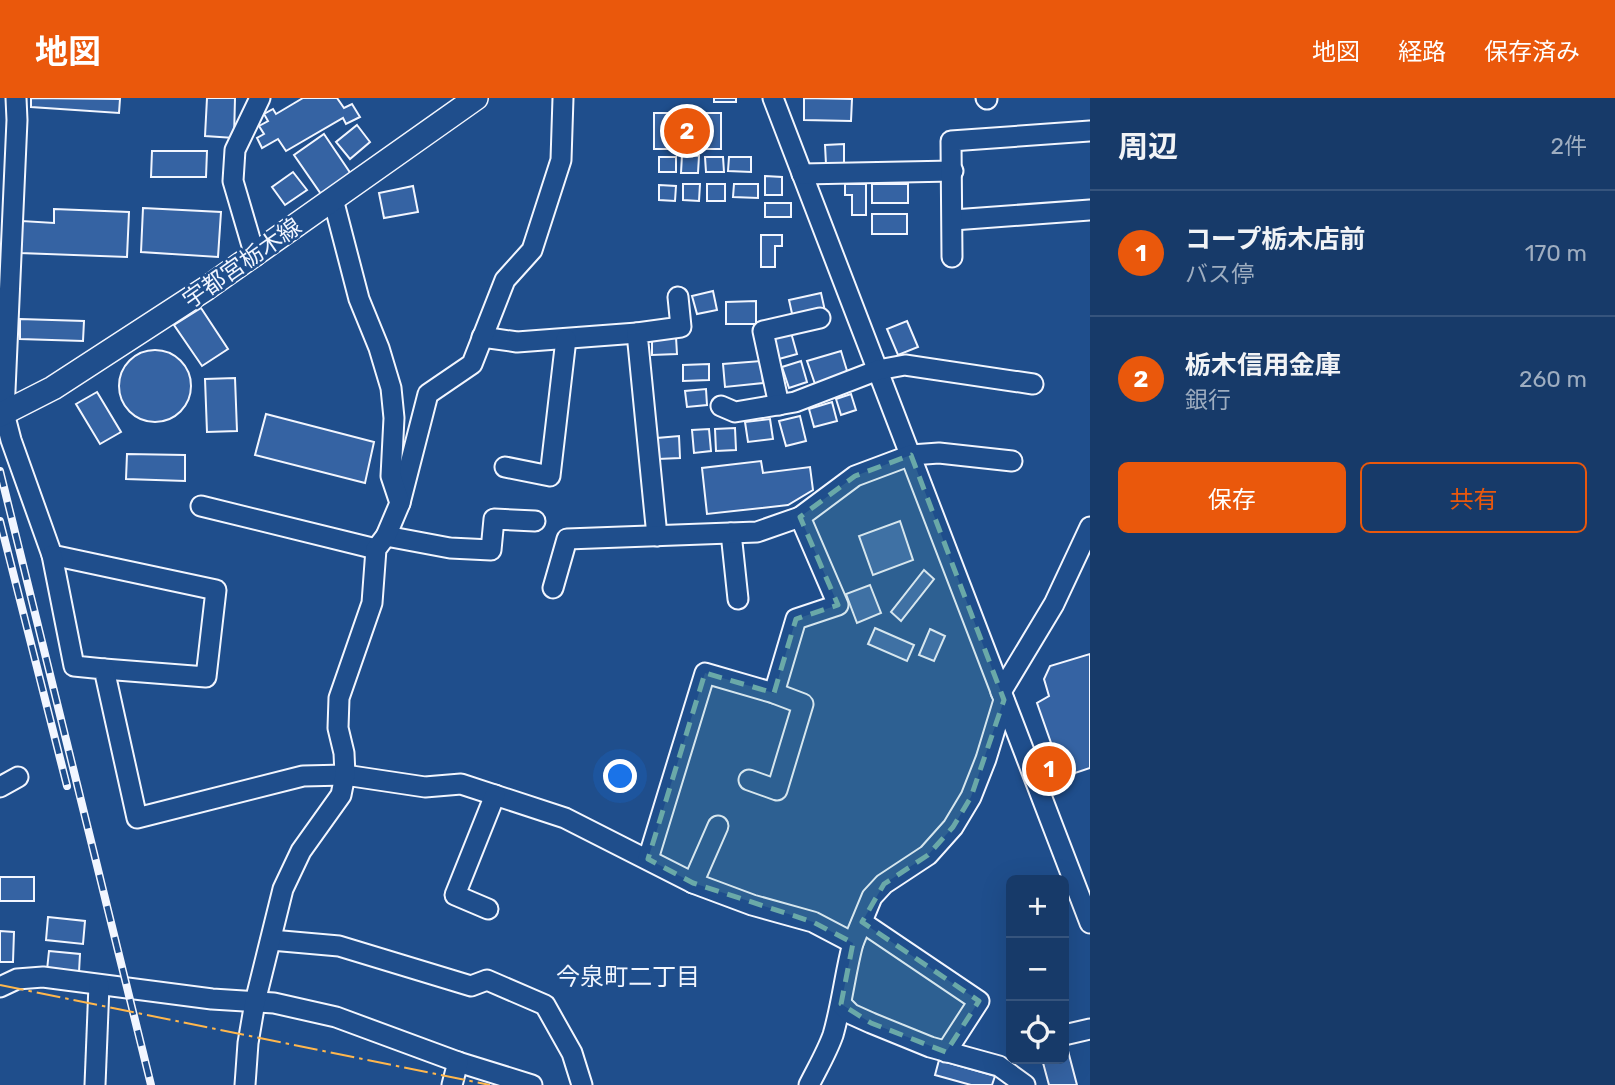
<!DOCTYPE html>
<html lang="ja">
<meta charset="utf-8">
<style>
:root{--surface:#173a69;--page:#20416f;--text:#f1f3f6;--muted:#9eadc0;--line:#36547d;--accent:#ea580c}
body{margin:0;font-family:Rubik,"Noto Sans JP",sans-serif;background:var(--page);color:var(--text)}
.controls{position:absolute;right:21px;bottom:21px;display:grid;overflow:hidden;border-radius:10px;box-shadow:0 7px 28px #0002}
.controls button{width:63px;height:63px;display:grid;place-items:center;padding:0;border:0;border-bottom:2px solid var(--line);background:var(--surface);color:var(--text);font:35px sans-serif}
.you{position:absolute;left:621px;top:679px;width:24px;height:24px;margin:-18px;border:5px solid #fff;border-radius:50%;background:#1a73e8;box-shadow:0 0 0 10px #1a73e833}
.badge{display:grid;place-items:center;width:46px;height:46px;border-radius:50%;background:var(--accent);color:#fff;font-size:23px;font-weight:700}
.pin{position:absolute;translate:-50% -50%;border:4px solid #fff;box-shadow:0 2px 7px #0006}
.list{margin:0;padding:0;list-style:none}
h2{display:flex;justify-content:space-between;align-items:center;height:91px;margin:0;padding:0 28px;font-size:30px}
h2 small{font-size:23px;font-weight:400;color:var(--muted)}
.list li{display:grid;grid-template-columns:46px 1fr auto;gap:21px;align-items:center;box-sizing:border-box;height:126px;padding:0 28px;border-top:2px solid var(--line)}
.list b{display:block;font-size:26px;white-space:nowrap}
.list p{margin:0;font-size:23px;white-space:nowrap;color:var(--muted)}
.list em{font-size:23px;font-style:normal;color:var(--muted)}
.actions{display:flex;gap:14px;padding:21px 28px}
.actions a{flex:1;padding:16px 0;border:2px solid var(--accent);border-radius:10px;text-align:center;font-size:24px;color:var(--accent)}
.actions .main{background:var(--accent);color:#fff}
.icon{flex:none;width:38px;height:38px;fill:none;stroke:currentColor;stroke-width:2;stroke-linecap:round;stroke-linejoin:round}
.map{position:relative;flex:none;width:1090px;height:987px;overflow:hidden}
header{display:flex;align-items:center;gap:42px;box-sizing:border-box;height:98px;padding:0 35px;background:var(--accent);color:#fff}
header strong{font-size:33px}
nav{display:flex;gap:38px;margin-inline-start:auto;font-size:24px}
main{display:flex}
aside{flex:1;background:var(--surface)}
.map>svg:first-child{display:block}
.building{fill:#3563a3;stroke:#f2f6ff;stroke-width:2}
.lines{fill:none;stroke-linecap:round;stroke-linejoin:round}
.minor-casing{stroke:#f2f6ff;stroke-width:23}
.major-casing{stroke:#f2f6ff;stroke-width:26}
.minor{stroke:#1f4e8c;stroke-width:19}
.major{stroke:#1f4e8c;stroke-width:23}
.rail-casing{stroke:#f2f6ff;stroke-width:8}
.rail{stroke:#1f4e8c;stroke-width:5;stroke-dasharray:16;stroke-linecap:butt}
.power{stroke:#ffb74d;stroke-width:2;stroke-dasharray:24 5 3.5 5;stroke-linecap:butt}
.marked{fill:#6aa9a8;fill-opacity:0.2;stroke:#6aa9a8;stroke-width:5;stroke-dasharray:14 9;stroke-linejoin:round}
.labels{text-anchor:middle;stroke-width:5;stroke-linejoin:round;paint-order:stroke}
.street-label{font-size:23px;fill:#f2f6ff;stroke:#1f4e8c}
.neighbourhood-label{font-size:24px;fill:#f2f6ff;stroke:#1f4e8c}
</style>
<header>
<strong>地図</strong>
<nav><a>地図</a><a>経路</a><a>保存済み</a></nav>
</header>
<main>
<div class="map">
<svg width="1090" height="987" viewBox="0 0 1090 987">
<rect width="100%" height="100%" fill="#1f4e8c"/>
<!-- building -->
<g class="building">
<polygon points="31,0 120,1 119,15 31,9"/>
<polygon points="207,0 235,0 234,40 205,38"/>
<polygon points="303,0 337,0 344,10 352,6 360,19 346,26 343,20 286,53 278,41 262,50 257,40 264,36 259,28 268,23 264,16 273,11 276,16"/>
<rect x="714" y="0" width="22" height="4"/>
<polygon points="804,0 852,1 851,23 804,22"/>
<rect x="654" y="15" width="67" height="36"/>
<polygon points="357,27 370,44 350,61 336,44"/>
<polygon points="324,36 351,76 321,96 294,57"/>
<polygon points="844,46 844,66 826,66 825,47"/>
<polygon points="152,53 207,53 206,79 151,79"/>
<polygon points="682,57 699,58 698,75 681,75"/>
<rect x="659" y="59" width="17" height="15"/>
<polygon points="705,59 723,59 724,74 706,74"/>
<polygon points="729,59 751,59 751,74 728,73"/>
<polygon points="293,74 307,92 285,107 272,89"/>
<polygon points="765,78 782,79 782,97 765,97"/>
<polygon points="683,86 700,86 699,103 683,102"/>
<rect x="707" y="86" width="18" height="17"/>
<polygon points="734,86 758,86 758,100 733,99"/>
<polygon points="845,86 866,86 866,117 852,117 852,97 845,97"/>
<rect x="872" y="86" width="36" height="19"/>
<polygon points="659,87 676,88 675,103 659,102"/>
<polygon points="413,88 418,114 384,120 379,95"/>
<rect x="765" y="105" width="26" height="14"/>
<polygon points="143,110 221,114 218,159 141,154"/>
<polygon points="54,111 129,114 127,159 20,155 22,123 54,125"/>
<rect x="872" y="116" width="35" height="20"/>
<polygon points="761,137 782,137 782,148 775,148 775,169 761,169"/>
<polygon points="713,193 717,212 697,216 692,198"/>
<polygon points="821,195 825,213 793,220 789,202"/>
<polygon points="756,203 756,226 726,226 726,204"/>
<polygon points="201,210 228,251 202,268 174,227"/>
<polygon points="20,221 84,223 83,243 20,241"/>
<polygon points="907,223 918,249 898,257 887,231"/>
<polygon points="790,231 797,256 779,261 772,236"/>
<polygon points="676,239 677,256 652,257 652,240"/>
<circle cx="155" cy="288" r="36"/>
<polygon points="841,253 848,276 815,286 807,263"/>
<polygon points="761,263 763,285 725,289 723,266"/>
<polygon points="801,263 807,284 789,290 782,269"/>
<polygon points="709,266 709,282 683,283 683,267"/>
<polygon points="235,280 237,333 207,334 205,281"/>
<polygon points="706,291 707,307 687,309 685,293"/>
<polygon points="97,294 121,334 100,346 76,306"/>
<polygon points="851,296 856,312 841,317 836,301"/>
<polygon points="832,304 837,323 814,329 809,311"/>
<polygon points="266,316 374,344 365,385 255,357"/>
<polygon points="800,318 806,343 786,348 779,323"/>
<polygon points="770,321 773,341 748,344 745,324"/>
<polygon points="735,330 736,352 716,353 715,331"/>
<polygon points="709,331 711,353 694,355 692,332"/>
<polygon points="679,338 680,360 658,361 657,340"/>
<polygon points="127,356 185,357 185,383 126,381"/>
<polygon points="761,363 763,375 810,369 813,392 788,407 707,416 702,370"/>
<polygon points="900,423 913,462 873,477 859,438"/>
<polygon points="924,472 934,481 901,523 891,514"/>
<polygon points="870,487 881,515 857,525 846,496"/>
<polygon points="875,530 914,547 907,563 868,546"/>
<polygon points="930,531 945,538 934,563 919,557"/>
<polygon points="1090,556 1090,670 1063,679 1037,605 1049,598 1044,581 1050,568"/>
<rect x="0" y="779" width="34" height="24"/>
<polygon points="48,819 85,823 83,846 46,842"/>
<polygon points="0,833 14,834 13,864 0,864"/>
<polygon points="49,853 80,856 79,874 47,872"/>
<polygon points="1067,949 1077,987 1049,987 1042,961 1064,961 1064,950"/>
<polygon points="939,962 995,978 992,987 971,987 935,977"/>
</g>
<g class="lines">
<!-- minor casing -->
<g class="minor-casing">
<g id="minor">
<polyline points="16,0 17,22 4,315 11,342 52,457 216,492 206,579 104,571"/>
<polyline points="773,0 1090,825"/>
<polyline points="986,0 987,1"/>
<polyline points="802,76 953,73"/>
<polyline points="953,122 1090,112"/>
<polyline points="255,158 233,83 235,52 260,0"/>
<polyline points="952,159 951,43 1090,33"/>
<polyline points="482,239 517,244 637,235"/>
<polyline points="779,307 763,233 820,220"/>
<polyline points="721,308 735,314 795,304 878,272 905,267 1033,286"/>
<polyline points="505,369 550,378 566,241"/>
<polyline points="400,405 428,296 472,266 505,182 532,152 561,62 563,0"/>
<polyline points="201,408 376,451"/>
<polyline points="731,435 738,501"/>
<polyline points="386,438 450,450 491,452 494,421 535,423"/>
<polyline points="657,438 637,235 681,229 678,199"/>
<path d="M52,457L74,568L104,571L137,720L303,678L345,677L425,689L461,686L565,720L693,785L752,807L813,824L853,845C845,875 842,906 833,937C827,954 817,971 809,987"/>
<polyline points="553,490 567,441 757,434 800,419"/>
<polyline points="1001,594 1054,506 1090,429"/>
<polyline points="774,595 796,521 838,507 800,419 855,378 911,357 939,355 1012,363"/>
<polyline points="0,689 18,679"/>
<polyline points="648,761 705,575 774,595 803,606 777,692 749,682"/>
<polyline points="693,785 718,728"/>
<polyline points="488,811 455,797 495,697"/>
<polyline points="862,824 979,903 946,954"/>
<polyline points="271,842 339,848 471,888 487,882 545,907 572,955 582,987"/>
<polyline points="853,845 872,799 884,786 928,757 953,729 971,699 986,661 1004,602"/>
<polyline points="0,889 17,881 43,879 212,901 274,905 336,919 458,964 532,987"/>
<polyline points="841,906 851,916 871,925 930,949 999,968 1025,987"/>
<polyline points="1064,937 1090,931"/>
<polyline points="95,987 99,887"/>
<polyline points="245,987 248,945 255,904 283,791 301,753 341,697 345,677 344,655 338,630 339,600 372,505 376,451 386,438 400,405 391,378 394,320 391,290 379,250 359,201 333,101"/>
<polyline points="452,987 458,964"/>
</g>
</g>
<!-- major casing -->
<g class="major-casing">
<polyline id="major" points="0,317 53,290 207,190 476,0"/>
</g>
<!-- minor -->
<use href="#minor" class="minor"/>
<!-- major -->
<use href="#major" class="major"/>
<!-- rail casing -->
<g class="rail-casing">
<g id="rail">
<polyline points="0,373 151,987"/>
<polyline points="0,423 67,688"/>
</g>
</g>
<!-- rail -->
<use href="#rail" class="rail"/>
<!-- power -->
<polyline class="power" points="0,887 490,987"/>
</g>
<!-- marked area -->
<path class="marked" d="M911,357L1004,602L971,699L953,729L928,757L884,786L862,824L979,903L946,954L871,925L841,906L853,845L813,824L693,785L648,761L705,575L774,595L796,521L838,507L800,419L855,378Z"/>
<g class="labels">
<!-- street labels -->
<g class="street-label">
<text transform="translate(242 165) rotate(-35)" y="8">宇都宮栃木線</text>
</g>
<!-- neighbourhood labels -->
<g class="neighbourhood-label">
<text x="628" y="887">今泉町二丁目</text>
</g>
</g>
</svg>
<div class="controls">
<button>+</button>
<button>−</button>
<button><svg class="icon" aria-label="locate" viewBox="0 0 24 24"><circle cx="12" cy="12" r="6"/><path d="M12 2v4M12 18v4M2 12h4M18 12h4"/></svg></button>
</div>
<div class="you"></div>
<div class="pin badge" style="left:1049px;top:671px">1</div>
<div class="pin badge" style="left:687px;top:33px">2</div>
</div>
<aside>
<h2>周辺<small>2件</small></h2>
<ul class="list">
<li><span class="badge">1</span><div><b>コープ栃木店前</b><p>バス停</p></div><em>170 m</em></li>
<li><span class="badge">2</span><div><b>栃木信用金庫</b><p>銀行</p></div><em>260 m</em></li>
</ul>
<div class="actions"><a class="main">保存</a><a>共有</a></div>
</aside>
</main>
